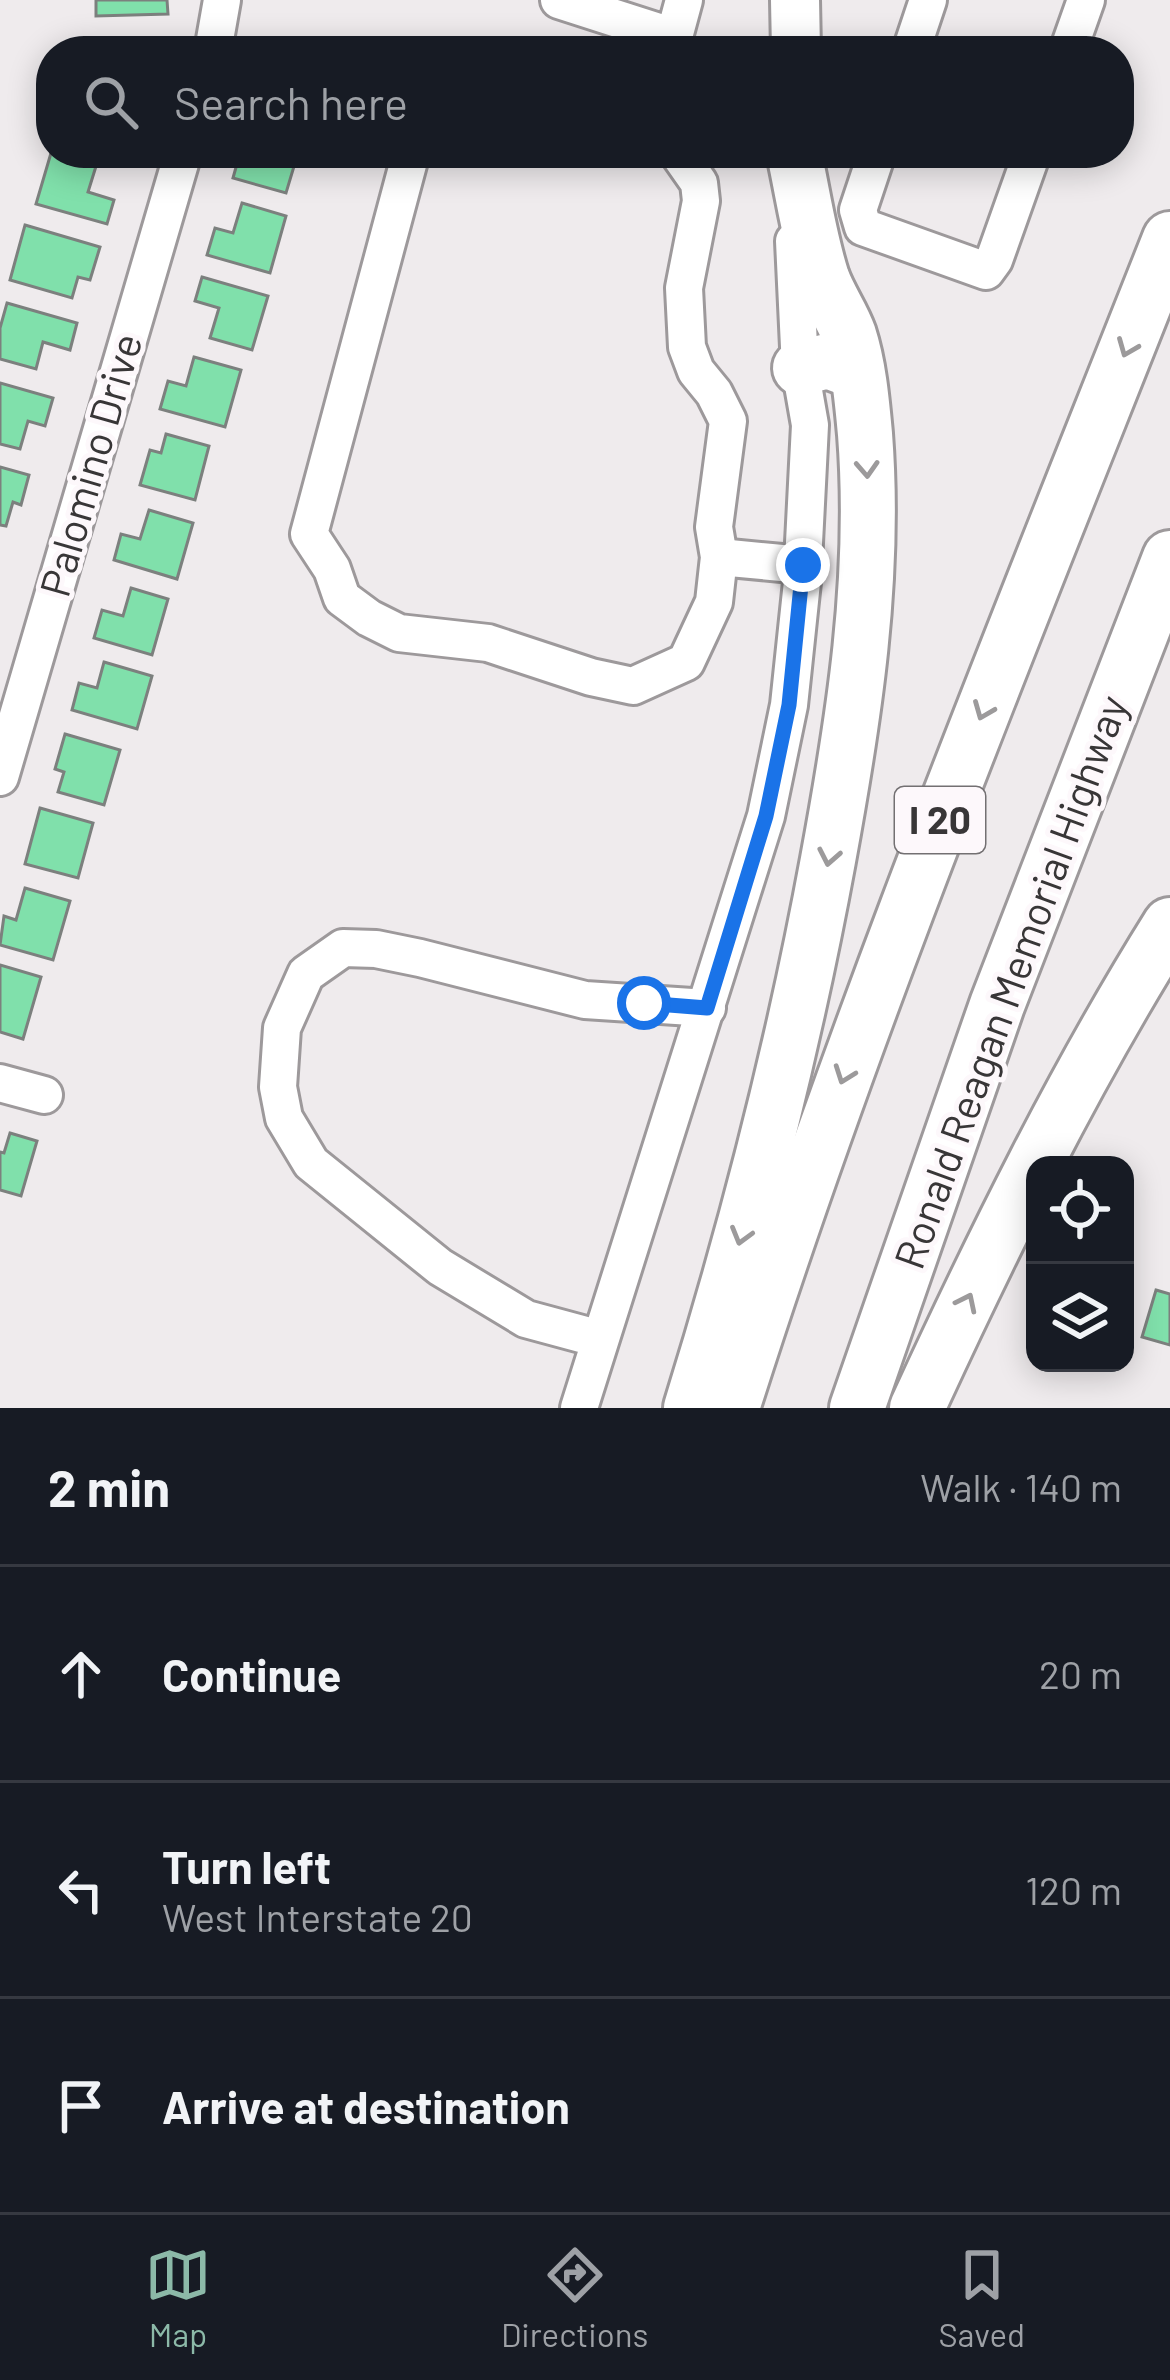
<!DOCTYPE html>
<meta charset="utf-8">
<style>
:root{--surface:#171b24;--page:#242831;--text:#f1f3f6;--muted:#9ea1a6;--line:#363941;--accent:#8cb9a8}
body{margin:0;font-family:Barlow,sans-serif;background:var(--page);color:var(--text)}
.controls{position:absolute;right:36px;bottom:36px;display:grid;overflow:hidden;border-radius:24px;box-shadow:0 6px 30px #0003}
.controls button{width:108px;height:108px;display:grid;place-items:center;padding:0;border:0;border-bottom:3px solid var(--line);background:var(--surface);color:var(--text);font:60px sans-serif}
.stop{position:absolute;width:36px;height:36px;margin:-27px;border:9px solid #1a73e8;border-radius:50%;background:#fff}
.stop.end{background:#1a73e8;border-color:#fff;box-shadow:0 3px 12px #0008}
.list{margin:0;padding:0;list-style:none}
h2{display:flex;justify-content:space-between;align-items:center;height:156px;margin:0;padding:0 48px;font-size:51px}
h2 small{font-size:39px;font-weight:400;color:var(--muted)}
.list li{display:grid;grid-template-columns:78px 1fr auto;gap:36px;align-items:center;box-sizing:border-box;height:216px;padding:0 48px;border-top:3px solid var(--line)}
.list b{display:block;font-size:45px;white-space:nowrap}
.list p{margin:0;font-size:39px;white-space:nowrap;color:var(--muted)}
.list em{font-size:39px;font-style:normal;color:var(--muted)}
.icon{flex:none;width:66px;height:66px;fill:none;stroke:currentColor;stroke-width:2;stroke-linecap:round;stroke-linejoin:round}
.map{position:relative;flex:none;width:1170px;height:1408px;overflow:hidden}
.search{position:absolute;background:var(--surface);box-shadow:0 6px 30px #0003;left:36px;right:36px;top:36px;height:132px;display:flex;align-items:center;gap:30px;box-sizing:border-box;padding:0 42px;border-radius:48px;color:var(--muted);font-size:45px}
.sheet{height:804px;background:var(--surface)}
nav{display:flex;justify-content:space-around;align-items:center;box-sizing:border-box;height:168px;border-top:3px solid var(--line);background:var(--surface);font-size:33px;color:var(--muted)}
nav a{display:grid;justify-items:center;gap:6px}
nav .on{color:var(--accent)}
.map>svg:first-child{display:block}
.building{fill:#80e0ab;stroke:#7c807e;stroke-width:3}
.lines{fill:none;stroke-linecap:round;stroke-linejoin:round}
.minor-casing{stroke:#9d999b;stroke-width:42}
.major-casing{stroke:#9d999b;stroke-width:54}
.highway-casing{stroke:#9d999b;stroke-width:60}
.minor{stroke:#fff;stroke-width:36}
.major{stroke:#fff;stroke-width:48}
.highway{stroke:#fff;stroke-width:54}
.oneway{stroke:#9c9a9b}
.route{stroke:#1a73e8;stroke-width:15}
.labels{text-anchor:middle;stroke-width:10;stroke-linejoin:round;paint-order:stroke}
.shield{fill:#fdf8fb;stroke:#737072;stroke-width:3}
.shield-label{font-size:39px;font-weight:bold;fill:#383637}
.street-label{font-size:42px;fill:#383637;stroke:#fdf8fb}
</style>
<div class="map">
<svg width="1170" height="1408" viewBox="0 0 1170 1408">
<rect width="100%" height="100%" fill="#efebed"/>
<!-- building -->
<g class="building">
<polygon points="96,0 167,0 168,14 96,16"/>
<polygon points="51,153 97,163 88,192 114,200 107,224 36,204"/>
<polygon points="240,153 298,153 286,193 233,178"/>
<polygon points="242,203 286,216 270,273 207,255 215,228 233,233"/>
<polygon points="25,225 100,247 90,280 78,277 72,298 10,280"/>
<polygon points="202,277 268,296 252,350 210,338 219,308 195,301"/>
<polygon points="7,303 77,323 70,350 43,342 36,369 0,359 0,328"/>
<polygon points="194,357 241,370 225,427 160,409 168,381 186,386"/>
<polygon points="0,383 53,398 45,426 28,421 20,449 0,444"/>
<polygon points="166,434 209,446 195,500 140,485 150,450 161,453"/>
<polygon points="0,467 29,475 21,505 13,502 6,526 0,525"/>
<polygon points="149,510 193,523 177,579 114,560 121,534 140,539"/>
<polygon points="131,588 168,599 152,655 94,638 102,610 123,616"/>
<polygon points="104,662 152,676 137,729 72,710 79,683 97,688"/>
<polygon points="65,734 120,750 104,805 58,792 64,772 55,769"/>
<polygon points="40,808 93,823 78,878 25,864"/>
<polygon points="25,888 70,901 53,960 0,945 4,916 16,920"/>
<polygon points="0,965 41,977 23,1039 0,1032"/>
<polygon points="10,1133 37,1141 21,1196 0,1190 0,1152 4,1153"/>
<polygon points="1156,1290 1170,1294 1170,1345 1142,1337"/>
</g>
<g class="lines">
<!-- minor casing -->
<g class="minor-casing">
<g id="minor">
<polyline points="559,0 674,37 684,0"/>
<polyline points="213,51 222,0"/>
<polyline points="911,51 928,0"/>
<polyline points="1068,51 1086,0"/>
<polyline points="411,153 309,534 332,569 342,598 369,618 399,633 488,643 591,677 633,686 686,662 714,602 719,557 714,527 728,421 714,393 696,371 687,347 684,288 701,201 699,183 678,153"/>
<polyline points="877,153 858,210 863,227 986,271 994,260 1032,153"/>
<polyline points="719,557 803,565"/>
<polyline points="0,777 183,153"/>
<polyline points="0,1083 44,1095"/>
<polyline points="600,1339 526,1319 440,1267 311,1163 284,1118 278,1087 282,1028 306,974 343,948 376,949 420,958 585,1000 707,1008"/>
<polyline points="579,1408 766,816 789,705 802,582 810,425 800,368 794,241"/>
</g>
</g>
<!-- major casing -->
<g class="major-casing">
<polyline id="major" points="795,0 796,51"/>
</g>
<!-- highway casing -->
<g class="highway-casing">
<g id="highway">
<polyline points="800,368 828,361 857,372"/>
<path d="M691,1408C747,1228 794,1045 828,860C854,719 876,578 865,434C862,402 859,366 849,335C842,315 829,298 822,278C809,238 803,194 794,153"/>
<path d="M732,1408C858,1011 1017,626 1170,239"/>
<polyline points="857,1408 997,1005 1170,558"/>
<path d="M917,1408C993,1243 1073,1080 1170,925"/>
</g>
</g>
<!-- minor -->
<use href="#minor" class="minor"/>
<!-- major -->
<use href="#major" class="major"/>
<!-- highway -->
<use href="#highway" class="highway"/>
</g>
<!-- one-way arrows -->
<defs><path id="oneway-chevron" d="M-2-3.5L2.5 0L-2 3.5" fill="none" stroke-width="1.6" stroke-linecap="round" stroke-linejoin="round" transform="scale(3)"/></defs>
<g class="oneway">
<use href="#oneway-chevron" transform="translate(1127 348) rotate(112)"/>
<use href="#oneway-chevron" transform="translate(867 469) rotate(87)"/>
<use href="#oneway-chevron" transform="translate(983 711) rotate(112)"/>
<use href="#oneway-chevron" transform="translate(829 857) rotate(101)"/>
<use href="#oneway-chevron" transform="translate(844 1075) rotate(110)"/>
<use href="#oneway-chevron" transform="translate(741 1236) rotate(106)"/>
<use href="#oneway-chevron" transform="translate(967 1302) rotate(-64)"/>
</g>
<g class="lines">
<!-- route -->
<polyline class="route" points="644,1003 707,1008 766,816 789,705 803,565"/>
</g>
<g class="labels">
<!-- shield labels -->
<rect class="shield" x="895" y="787" width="90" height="66" rx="9"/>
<g class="shield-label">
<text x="940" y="834">I 20</text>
</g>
<!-- street labels -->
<g class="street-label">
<text transform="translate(91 465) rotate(-74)" y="15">Palomino Drive</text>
<text transform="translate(1011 982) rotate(-70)" y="15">Ronald Reagan Memorial Highway</text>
</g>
</g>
</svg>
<div class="controls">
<button><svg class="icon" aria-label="locate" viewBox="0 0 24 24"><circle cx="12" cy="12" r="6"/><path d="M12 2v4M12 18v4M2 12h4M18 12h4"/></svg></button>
<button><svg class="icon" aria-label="layers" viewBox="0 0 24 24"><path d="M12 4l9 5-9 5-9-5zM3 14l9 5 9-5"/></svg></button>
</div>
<div class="stop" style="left:644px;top:1003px"></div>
<div class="stop end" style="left:803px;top:565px"></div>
<div class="search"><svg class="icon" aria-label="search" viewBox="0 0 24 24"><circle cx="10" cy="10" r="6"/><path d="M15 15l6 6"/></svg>Search here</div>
</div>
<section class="sheet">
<h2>2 min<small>Walk · 140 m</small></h2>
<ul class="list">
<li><svg class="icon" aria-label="ahead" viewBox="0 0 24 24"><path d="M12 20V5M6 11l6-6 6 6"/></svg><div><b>Continue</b></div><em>20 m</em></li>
<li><svg class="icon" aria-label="left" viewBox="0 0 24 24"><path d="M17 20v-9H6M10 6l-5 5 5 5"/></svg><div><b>Turn left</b><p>West Interstate 20</p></div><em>120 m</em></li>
<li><svg class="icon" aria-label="arrive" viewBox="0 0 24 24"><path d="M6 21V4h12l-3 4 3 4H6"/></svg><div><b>Arrive at destination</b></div></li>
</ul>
</section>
<nav>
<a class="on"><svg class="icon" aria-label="map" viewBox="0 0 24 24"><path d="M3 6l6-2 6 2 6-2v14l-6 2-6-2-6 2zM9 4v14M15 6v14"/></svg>Map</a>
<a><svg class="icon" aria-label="directions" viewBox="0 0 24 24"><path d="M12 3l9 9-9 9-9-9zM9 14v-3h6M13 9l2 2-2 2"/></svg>Directions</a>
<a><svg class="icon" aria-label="saved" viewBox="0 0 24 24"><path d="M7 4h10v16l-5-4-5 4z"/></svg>Saved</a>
</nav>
